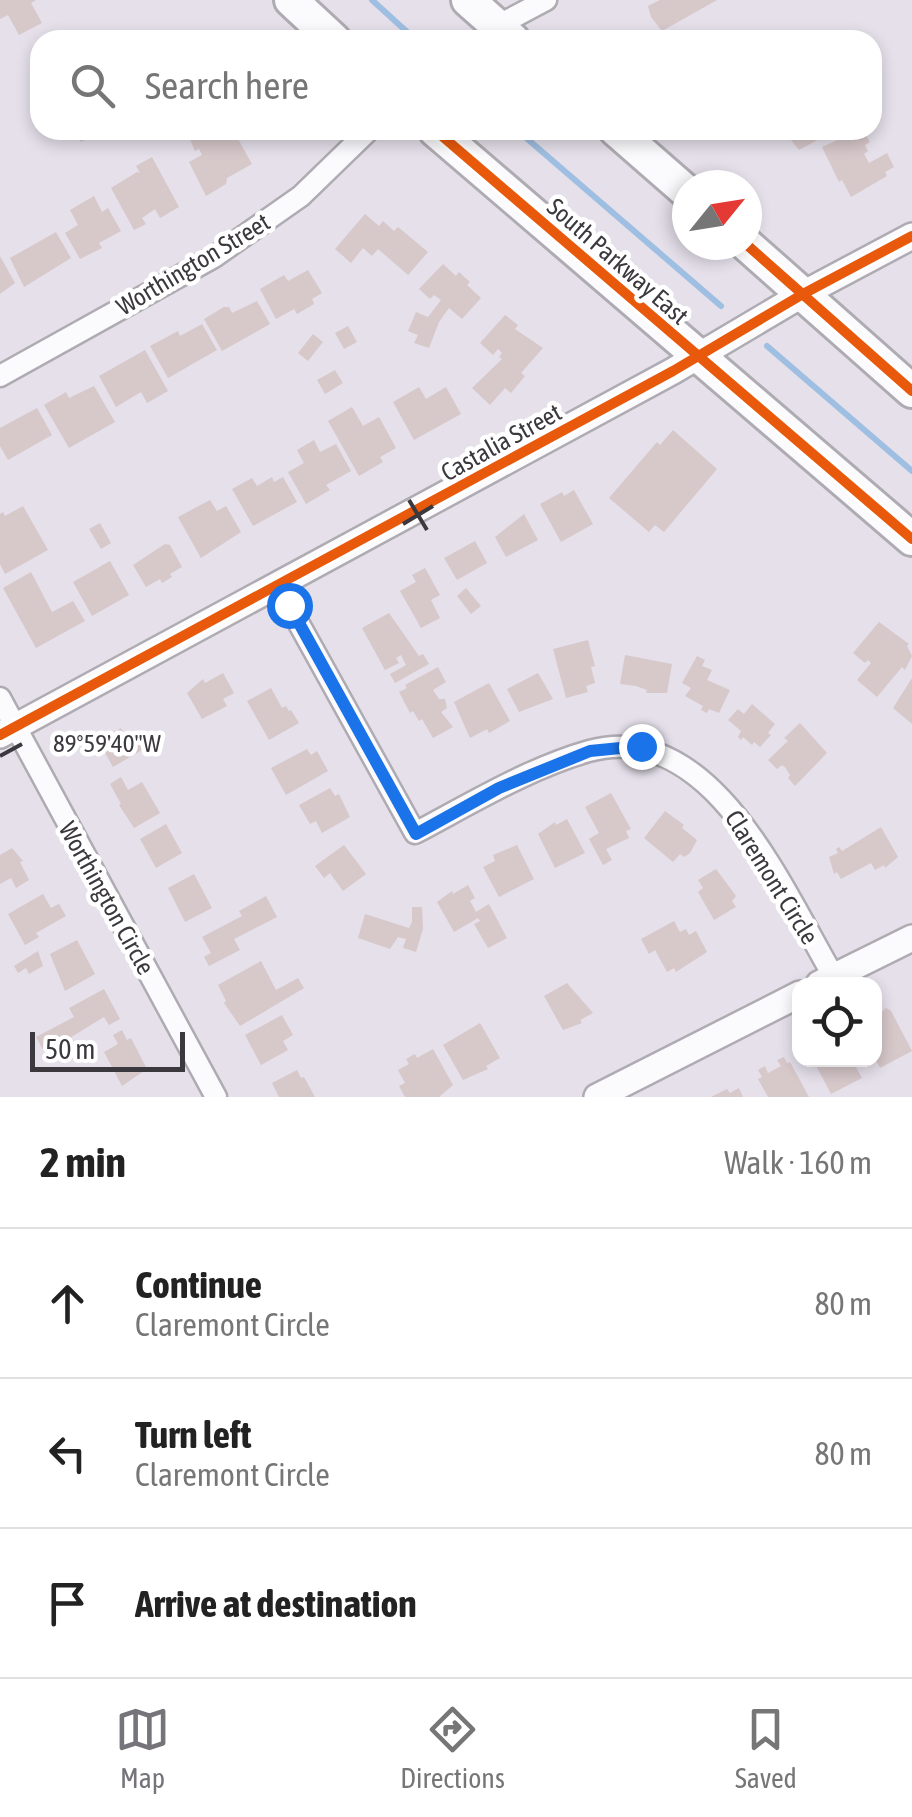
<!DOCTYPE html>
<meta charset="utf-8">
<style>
:root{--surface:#fff;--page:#f2f2f2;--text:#222;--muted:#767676;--line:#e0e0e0;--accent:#76737a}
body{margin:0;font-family:"Asap Condensed",sans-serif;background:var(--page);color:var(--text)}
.controls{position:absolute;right:30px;bottom:30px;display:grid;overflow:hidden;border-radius:20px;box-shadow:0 5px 15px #0003}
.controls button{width:90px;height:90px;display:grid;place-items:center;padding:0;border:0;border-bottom:2px solid var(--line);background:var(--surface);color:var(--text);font:50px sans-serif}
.compass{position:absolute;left:672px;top:170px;width:90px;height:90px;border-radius:50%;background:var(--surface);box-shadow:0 5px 15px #0003;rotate:60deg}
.scale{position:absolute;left:30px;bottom:25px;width:155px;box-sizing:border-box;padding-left:10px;border:5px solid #3b383e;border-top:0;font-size:28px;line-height:35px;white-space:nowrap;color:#3b383e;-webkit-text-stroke:8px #fff;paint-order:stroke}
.stop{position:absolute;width:30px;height:30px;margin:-22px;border:8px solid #1a73e8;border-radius:50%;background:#fff}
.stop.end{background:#1a73e8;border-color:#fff;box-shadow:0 2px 10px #0008}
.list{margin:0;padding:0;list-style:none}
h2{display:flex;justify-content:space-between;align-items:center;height:130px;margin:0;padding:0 40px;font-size:42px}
h2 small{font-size:32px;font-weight:400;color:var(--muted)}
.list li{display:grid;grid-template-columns:65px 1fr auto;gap:30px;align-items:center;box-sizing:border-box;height:150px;padding:0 40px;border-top:2px solid var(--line)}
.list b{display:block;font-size:38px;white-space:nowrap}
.list p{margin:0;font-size:32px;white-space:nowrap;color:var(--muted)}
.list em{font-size:32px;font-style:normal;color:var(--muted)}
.icon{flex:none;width:55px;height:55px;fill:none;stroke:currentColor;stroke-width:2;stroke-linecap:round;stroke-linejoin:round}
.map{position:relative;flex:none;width:912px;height:1097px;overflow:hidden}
.search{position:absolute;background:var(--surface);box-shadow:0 5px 15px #0003;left:30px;right:30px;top:30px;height:110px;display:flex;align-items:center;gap:25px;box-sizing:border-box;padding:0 35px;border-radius:30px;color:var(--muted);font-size:38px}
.sheet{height:580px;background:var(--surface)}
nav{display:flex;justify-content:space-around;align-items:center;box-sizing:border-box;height:140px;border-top:2px solid var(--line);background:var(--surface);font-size:28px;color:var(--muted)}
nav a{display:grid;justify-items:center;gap:5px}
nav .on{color:var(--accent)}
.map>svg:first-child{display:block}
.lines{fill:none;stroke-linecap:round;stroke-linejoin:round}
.stream{stroke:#9fbfe2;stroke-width:6}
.building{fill:#d7c8ca}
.minor-casing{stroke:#afabb2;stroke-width:25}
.tertiary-casing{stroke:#afabb2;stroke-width:30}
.primary-casing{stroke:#afabb2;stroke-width:38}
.minor{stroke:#fbfafc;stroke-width:20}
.tertiary{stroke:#fbfafc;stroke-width:25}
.primary{stroke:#fbfafc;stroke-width:32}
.cycleway-casing{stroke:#fff;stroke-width:16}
.cycleway{stroke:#e8590c;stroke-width:10}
.route{stroke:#1a73e8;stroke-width:12}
.ticks{fill:none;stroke:#3b383e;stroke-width:4}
.labels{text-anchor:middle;stroke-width:9;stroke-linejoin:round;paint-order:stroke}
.street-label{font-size:25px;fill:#3b383e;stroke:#fff}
.ticks-label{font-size:25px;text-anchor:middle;fill:#3b383e;stroke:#fff;stroke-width:9;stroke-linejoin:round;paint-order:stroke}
</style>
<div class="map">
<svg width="912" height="1097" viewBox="0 0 912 1097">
<rect width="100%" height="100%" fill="#e5e0ea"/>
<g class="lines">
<!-- stream -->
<g class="stream">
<polyline points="372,0 416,40"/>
<polyline points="517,130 721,306"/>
<polyline points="767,346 912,471"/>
</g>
</g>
<!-- building -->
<g class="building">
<polygon points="0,0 36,0 31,3 42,23 19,35 8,15 0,19"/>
<polygon points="660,0 717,0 662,31 651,17 648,6"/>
<polygon points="74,130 103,130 81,142"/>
<polygon points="186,130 233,130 252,164 227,178 226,184 206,196 189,162 202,155 199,149 195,151"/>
<polygon points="783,130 836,130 799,150"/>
<polygon points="857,131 858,133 863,131 870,142 865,145 868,151 864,154 869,163 887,153 894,167 885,172 887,176 851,197 842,180 839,182 822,147"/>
<polygon points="152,157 179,207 160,218 155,209 142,218 146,224 134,230 111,188 137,172 140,173 136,166"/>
<polygon points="94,196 102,212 108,208 121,231 99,243 102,248 80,259 65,233 78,225 70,210"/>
<polygon points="365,214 379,226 383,221 394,231 398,227 428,252 408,275 378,249 372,256 363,248 351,263 335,249"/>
<polygon points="56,232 71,258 24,287 10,258"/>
<polygon points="0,256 15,283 0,294"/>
<polygon points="443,264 456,276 459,272 470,282 467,285 481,298 462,319 449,308 439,322 429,348 414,343 418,335 408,331 416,312 428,317 441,300 434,295 430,299 419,289"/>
<polygon points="308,270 322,293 312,299 314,304 297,314 294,309 276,319 260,289 284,275 288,281"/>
<polygon points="257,301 270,324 222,351 204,319 224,307 229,307 232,313"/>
<polygon points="505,315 518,325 515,329 543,348 521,373 525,376 511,393 505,388 490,405 472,388 502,359 499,357 502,353 498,349 493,355 480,343"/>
<polygon points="202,324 217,350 168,378 150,346 178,331 180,336"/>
<polygon points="348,326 357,342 344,349 335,333"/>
<polygon points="313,334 323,342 308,361 298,353"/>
<polygon points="145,350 168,391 147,403 141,392 116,407 99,376"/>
<polygon points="335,370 343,383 325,394 317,380"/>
<polygon points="94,386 115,422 69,448 44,405 66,392 69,398"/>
<polygon points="419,387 426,399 446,387 461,414 414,440 393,402"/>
<polygon points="352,407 363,426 379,417 396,448 380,457 383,462 359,476 328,421"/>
<polygon points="37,408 52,435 8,460 0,446 0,428"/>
<polygon points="673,430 717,469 664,532 655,525 649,532 609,498 657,442 660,445"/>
<polygon points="314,440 320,452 336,444 351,471 326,485 330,490 306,504 288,472 304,463 297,450"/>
<polygon points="272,477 274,482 283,477 297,502 253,526 232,489 252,478 257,486"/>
<polygon points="574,490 593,524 561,542 540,504 562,492 564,496"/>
<polygon points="210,500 217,511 226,506 241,532 201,558 178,517"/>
<polygon points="23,506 48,550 5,574 0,564 0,514 3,512 5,516"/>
<polygon points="524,514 538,540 506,557 495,537"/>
<polygon points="100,523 111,543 101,549 89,529"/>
<polygon points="475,541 487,563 457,580 444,558"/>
<polygon points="165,544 170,545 182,567 170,574 172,577 162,583 160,579 146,587 133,565"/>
<polygon points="110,561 129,595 92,616 73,582"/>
<polygon points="425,568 440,595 431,600 440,618 421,628 400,591 416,582 412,575"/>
<polygon points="31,572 52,612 73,601 85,621 36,648 3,588"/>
<polygon points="466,588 481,606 471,614 457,596"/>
<polygon points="389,613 419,656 423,654 429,664 395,683 390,674 406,665 401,655 396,658 399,663 385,670 362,628"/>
<polygon points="879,622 909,644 907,646 912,656 905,670 902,667 877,697 857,680 871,663 868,660 865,663 853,653"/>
<polygon points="588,640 595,666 591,667 595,683 586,686 588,692 566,698 553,649"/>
<polygon points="625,655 672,664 667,693 646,693 647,690 636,686 620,684"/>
<polygon points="697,656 705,660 702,666 712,670 707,680 730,690 719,713 709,709 707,713 701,710 703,706 685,696 691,688 682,683"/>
<polygon points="438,667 446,682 433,690 439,699 445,699 447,708 441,712 453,727 433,738 422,719 419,721 413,711 410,713 399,692 407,688 405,685"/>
<polygon points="223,673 234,693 223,699 227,706 202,719 187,693 203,679 205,683"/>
<polygon points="538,673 553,699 519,712 507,689"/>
<polygon points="912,678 912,724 893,708"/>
<polygon points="489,683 510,721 489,733 487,729 470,738 454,702"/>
<polygon points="271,688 282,708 286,706 289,711 291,710 299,723 269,740 247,701"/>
<polygon points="752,704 775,724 768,733 771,735 760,747 754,742 752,745 743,737 741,740 738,737 741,731 728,720 738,709 744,714"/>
<polygon points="800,723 827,753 795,786 788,778 790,775 785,767 782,765 777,769 768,760 788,741 784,738"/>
<polygon points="121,728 125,737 137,730 147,747 113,767 104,751 97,756 91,746"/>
<polygon points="307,749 311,755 317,751 328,771 286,795 271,768"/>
<polygon points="121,777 128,790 142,782 160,813 134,828 119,805 121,804 110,784"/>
<polygon points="330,788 335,796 339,794 350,817 322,833 316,821 310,824 299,805"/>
<polygon points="611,793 631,829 626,831 629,838 606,849 612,860 603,865 589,839 599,833 585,807"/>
<polygon points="665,811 684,825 682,828 697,840 690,853 684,857 680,854 673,862 644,838"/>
<polygon points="567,819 585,853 555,868 538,834 555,822 556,825"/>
<polygon points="166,824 182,853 156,868 140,839"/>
<polygon points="881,827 898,857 885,868 884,865 875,870 871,863 841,879 837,872 834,874 829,857 838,853 836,849 839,847 842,851"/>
<polygon points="344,845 366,874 343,891 330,873 324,878 315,866"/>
<polygon points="517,845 534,879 499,897 483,867 495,861 493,855"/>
<polygon points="12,848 23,861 20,862 29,880 16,888 11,878 0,884 0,855"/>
<polygon points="716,869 736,896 732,901 736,907 714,920 698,892 703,888 698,880"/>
<polygon points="194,874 212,908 185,922 168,888"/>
<polygon points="468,885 475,898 470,901 476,912 489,904 507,938 488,948 474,924 480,921 478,918 454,932 437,902 452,891 453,894"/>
<polygon points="43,894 51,908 59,904 66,916 36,933 39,937 25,945 8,914"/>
<polygon points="266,896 277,917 234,939 240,950 209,966 204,957 211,953 202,937 242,916 239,911"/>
<polygon points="412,907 422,907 423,929 416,952 403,948 406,939 398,937 390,949 358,938 365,914 409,928 412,922"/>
<polygon points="674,921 680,932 686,929 689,935 696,931 707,952 676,972 674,968 667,972 655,950 649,954 641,939"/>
<polygon points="77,940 95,974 65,991 50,954"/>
<polygon points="38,951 43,966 29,974 26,968 18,973 14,966"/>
<polygon points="261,961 276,990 298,978 304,988 240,1026 224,1003 226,1001 218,985"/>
<polygon points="567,983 593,1013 580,1020 582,1023 563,1030 544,996"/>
<polygon points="104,989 120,1019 109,1025 104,1017 68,1039 71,1044 47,1057 36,1037 74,1017 69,1008"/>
<polygon points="886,1008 891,1011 912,1051 880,1068 874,1057 874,1019"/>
<polygon points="282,1015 293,1035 283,1041 288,1050 261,1065 245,1035"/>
<polygon points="480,1023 500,1058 486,1066 488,1069 463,1080 443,1045"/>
<polygon points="122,1030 127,1040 131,1038 147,1069 122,1086 104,1052 118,1044 113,1035"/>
<polygon points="433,1049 453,1085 439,1097 405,1097 399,1086 405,1083 398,1070 409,1064 406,1059 415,1054 417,1058"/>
<polygon points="784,1057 787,1063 790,1062 809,1097 768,1097 758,1079 762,1077 758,1070 765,1066 768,1073 781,1066 777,1060"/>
<polygon points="813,1060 852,1060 862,1078 831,1094"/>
<polygon points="297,1070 301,1078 304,1077 315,1097 279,1097 272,1083"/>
<polygon points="739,1088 743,1097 711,1097 727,1089 730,1093"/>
</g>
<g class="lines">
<!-- minor casing -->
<g class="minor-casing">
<g id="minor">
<polyline points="497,26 546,0"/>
<polyline points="0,376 214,257 301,196 369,130"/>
<path d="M278,586L415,833C470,804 529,768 589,751C712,717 784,893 834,977"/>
<polyline points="0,698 216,1097"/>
</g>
</g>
<!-- tertiary casing -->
<g class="tertiary-casing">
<g id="tertiary">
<polyline points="0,735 673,371 803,294 912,236"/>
<polyline points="819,984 912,938"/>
<polyline points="597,1097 800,994"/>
</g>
</g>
<!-- primary casing -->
<g class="primary-casing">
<g id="primary">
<polyline points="291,0 334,40"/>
<polyline points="468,0 513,40"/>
<polyline points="435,130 912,539"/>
<polyline points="616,130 687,192"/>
<polyline points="747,245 912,391"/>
</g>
</g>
<!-- minor -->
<use href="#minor" class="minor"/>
<!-- tertiary -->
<use href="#tertiary" class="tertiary"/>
<!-- primary -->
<use href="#primary" class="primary"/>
<!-- cycleway casing -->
<g class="cycleway-casing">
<g id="cycleway">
<polyline points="435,130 912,539"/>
<polyline points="747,245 912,391"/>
<polyline points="0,735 673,371 803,294 912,236"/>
</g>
</g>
<!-- cycleway -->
<use href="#cycleway" class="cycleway"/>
</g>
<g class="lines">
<!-- route -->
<polyline class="route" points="289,605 416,834 499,788 590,751 641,746"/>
</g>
<!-- ticks -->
<path class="ticks" d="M409,500L427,530M403,524L433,506M0,756L22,744"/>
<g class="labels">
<!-- street labels -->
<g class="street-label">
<text transform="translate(618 261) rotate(41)" y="9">South Parkway East</text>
<text transform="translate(193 264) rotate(-31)" y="9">Worthington Street</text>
<text transform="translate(501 442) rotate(-29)" y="9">Castalia Street</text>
<text transform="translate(772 877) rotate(58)" y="9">Claremont Circle</text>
<text transform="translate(107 898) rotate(61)" y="9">Worthington Circle</text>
</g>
</g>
<g class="ticks-label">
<text x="107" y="752">89°59'40"W</text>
</g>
</svg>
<div class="controls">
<button><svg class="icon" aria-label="locate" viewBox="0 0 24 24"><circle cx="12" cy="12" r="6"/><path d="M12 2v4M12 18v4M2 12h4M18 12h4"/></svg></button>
</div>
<svg class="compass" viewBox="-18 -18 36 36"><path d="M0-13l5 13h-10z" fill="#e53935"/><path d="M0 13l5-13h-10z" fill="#767676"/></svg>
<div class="scale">50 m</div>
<div class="stop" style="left:289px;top:605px"></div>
<div class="stop end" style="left:641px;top:746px"></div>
<div class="search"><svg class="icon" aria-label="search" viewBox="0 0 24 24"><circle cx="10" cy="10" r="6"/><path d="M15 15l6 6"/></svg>Search here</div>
</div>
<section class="sheet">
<h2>2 min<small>Walk · 160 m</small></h2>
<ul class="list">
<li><svg class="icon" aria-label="ahead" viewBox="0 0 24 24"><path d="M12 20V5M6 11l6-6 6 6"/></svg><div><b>Continue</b><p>Claremont Circle</p></div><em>80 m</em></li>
<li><svg class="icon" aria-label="left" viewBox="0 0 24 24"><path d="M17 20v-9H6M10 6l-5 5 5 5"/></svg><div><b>Turn left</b><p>Claremont Circle</p></div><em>80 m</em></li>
<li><svg class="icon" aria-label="arrive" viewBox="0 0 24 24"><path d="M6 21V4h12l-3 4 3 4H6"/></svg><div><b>Arrive at destination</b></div></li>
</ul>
</section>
<nav>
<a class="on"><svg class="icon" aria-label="map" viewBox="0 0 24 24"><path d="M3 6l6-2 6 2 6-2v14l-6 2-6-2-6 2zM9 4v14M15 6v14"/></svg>Map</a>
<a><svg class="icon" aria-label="directions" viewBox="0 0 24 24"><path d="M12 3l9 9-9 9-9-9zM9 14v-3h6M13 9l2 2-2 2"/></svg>Directions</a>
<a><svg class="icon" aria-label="saved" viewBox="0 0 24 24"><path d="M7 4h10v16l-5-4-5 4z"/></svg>Saved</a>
</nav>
